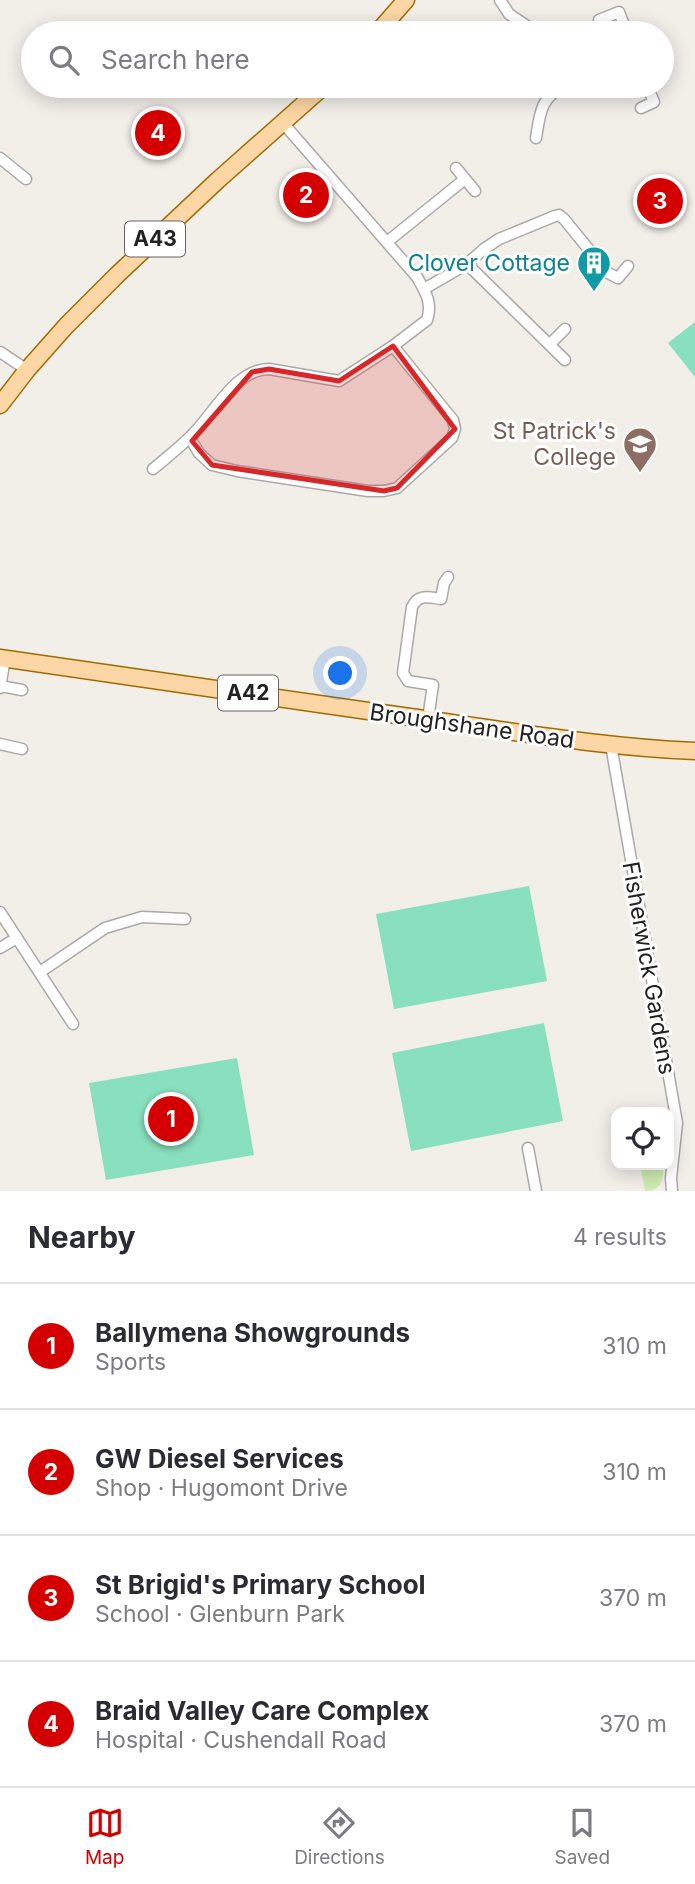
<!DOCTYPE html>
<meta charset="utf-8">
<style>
:root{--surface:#fff;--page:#f2f2f3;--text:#2b2b33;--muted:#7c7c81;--line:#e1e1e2;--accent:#d40000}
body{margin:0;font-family:Inter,sans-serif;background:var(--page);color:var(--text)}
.controls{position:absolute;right:21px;bottom:21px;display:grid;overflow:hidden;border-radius:14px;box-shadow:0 4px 18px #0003}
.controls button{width:63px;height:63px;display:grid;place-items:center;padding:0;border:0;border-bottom:2px solid var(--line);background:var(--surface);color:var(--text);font:35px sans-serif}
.you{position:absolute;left:341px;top:674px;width:24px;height:24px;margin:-18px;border:5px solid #fff;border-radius:50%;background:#1a73e8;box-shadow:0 0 0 10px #1a73e833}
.badge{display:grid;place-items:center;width:46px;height:46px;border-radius:50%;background:var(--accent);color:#fff;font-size:23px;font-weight:700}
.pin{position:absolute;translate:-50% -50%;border:4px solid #fff;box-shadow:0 2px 7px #0006}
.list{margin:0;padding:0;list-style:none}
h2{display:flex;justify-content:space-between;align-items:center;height:91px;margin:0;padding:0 28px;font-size:30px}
h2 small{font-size:23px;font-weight:400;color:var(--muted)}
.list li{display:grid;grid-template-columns:46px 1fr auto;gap:21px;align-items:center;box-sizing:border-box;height:126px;padding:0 28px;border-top:2px solid var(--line)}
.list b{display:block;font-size:26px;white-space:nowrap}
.list p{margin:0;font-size:23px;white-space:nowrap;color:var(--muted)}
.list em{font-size:23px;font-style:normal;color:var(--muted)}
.icon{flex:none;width:38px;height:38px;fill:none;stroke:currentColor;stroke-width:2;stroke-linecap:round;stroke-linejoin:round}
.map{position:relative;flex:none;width:695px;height:1191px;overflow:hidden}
.search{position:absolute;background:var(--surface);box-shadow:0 4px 18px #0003;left:21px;right:21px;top:21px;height:77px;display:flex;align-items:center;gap:18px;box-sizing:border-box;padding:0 24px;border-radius:38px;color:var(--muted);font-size:26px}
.sheet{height:595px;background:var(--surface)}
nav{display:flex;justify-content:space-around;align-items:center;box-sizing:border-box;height:98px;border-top:2px solid var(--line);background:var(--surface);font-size:19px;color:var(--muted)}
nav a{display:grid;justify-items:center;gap:4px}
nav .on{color:var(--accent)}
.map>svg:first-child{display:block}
.grass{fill:#cdebb0}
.pitch{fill:#88e0be}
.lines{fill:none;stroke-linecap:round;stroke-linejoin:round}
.minor-casing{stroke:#a9a9a9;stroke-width:13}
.primary-casing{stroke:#a06b00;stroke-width:19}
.minor{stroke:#fff;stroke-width:10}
.primary{stroke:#fcd6a4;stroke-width:16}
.marked{fill:#d62828;fill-opacity:0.2;stroke:#d62828;stroke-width:5;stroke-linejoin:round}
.labels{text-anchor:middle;stroke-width:6;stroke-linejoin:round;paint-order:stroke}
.shield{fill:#fff;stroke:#646464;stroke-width:2}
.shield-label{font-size:21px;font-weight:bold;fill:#222}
.culture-label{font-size:23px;fill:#0d838f;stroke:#fff;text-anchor:end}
.education-label{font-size:23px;fill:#785e54;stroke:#fff;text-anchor:end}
.street-label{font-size:23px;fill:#222;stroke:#fff}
</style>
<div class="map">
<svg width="695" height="1191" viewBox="0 0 695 1191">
<rect width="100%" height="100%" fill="#f2efe9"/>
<!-- grass -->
<path class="grass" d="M640,1165H664C663,1179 662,1191 645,1191Z"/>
<!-- pitch -->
<g class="pitch">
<polygon points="695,322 695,377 668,343"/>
<polygon points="529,886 547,981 394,1009 376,914"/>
<polygon points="544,1023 563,1121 411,1151 392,1053"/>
<polygon points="237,1058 254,1155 106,1180 89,1083"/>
</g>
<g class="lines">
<!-- minor casing -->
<g class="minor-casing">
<g id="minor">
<polyline points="500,0 509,14 537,33"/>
<polyline points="599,20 619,12 627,33"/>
<polyline points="641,108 654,102 647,86"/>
<path d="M536,138C540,114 540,98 564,86"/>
<polyline points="0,158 26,179"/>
<polyline points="456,168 475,191"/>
<polyline points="387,242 465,179"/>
<polyline points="467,264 565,360"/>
<polyline points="424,289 467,264 484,249 499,239 555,216 559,215 564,219 608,273 618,278 628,266"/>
<polyline points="550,344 565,329"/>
<polyline points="0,352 27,370"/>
<polyline points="190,438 199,453 212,465 237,471 368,491 384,491 397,488 452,438 455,429 453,420 393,346"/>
<path d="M153,469C166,458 179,448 191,436C214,414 235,369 269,369L339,381L393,346L427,320C433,303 425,291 417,277L283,123"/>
<polyline points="0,686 22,690"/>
<polyline points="0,688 5,658"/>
<path d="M428,719L433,685L408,681L403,673L412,607C418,594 428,597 441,599L444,583L448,577"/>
<polyline points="0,744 22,749"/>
<polyline points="611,745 677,1123 671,1178 672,1191"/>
<polyline points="0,912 73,1024"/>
<polyline points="0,948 17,938"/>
<polyline points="40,972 105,928 142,917 185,919"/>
<polyline points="528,1148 536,1191"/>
</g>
</g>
<!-- primary casing -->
<g class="primary-casing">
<g id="primary">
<polyline points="377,33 406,0"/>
<polyline points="0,405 27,370 66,326 118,274 218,180 324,86"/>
<path d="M0,658C137,678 273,697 410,717C505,730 599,747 695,751"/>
</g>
</g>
<!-- minor -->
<use href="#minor" class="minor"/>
<!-- primary -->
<use href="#primary" class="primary"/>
</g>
<!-- marked area -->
<path class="marked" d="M393,346L455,429L397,488L384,491L212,465L192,441L252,372L269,369L339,381Z"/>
<!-- icons -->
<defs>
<g id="building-pin" transform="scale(1.75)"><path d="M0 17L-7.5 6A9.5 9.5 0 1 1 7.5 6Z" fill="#0f9aa8" stroke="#fff"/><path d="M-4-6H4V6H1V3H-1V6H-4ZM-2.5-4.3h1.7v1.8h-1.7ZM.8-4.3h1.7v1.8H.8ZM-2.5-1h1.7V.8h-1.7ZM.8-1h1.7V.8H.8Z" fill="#fff"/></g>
<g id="school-pin" transform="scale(1.75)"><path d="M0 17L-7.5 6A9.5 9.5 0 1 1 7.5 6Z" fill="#8d6e63" stroke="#fff"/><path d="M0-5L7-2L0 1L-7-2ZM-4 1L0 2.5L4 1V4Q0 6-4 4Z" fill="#fff"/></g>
</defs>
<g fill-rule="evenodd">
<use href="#building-pin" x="594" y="263"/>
<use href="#school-pin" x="640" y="444"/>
</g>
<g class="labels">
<!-- shield labels -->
<g class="shield">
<rect x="125" y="221.5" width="60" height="35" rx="5"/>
<rect x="218" y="675.5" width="60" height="35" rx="5"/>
</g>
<g class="shield-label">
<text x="155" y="246">A43</text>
<text x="248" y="700">A42</text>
</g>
<!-- culture labels -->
<g class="culture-label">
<text x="570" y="271">Clover Cottage</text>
</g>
<!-- education labels -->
<g class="education-label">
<text x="616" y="439">St Patrick's<tspan x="616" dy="26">College</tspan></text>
</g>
<!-- street labels -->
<g class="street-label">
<text transform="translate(472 726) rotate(8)" y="8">Broughshane Road</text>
<text transform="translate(649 968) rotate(80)" y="8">Fisherwick Gardens</text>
</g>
</g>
</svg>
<div class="controls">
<button><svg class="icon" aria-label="locate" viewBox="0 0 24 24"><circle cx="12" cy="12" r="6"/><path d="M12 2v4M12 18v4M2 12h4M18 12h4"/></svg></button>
</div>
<div class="you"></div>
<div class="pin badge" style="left:171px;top:1119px">1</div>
<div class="pin badge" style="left:306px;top:195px">2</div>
<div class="pin badge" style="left:660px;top:201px">3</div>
<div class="pin badge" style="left:158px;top:133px">4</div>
<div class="search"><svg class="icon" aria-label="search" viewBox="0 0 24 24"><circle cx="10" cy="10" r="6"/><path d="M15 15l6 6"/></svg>Search here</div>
</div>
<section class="sheet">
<h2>Nearby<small>4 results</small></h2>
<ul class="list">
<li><span class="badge">1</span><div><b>Ballymena Showgrounds</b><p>Sports</p></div><em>310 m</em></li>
<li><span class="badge">2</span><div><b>GW Diesel Services</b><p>Shop · Hugomont Drive</p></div><em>310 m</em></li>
<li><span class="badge">3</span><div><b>St Brigid's Primary School</b><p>School · Glenburn Park</p></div><em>370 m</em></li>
<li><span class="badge">4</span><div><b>Braid Valley Care Complex</b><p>Hospital · Cushendall Road</p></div><em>370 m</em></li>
</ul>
</section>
<nav>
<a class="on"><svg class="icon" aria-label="map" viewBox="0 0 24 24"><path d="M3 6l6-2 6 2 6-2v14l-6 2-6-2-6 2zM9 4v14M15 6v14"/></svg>Map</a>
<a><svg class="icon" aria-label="directions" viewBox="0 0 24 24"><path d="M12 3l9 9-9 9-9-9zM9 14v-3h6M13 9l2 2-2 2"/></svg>Directions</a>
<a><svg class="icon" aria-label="saved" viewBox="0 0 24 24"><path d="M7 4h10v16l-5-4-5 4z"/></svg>Saved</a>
</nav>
